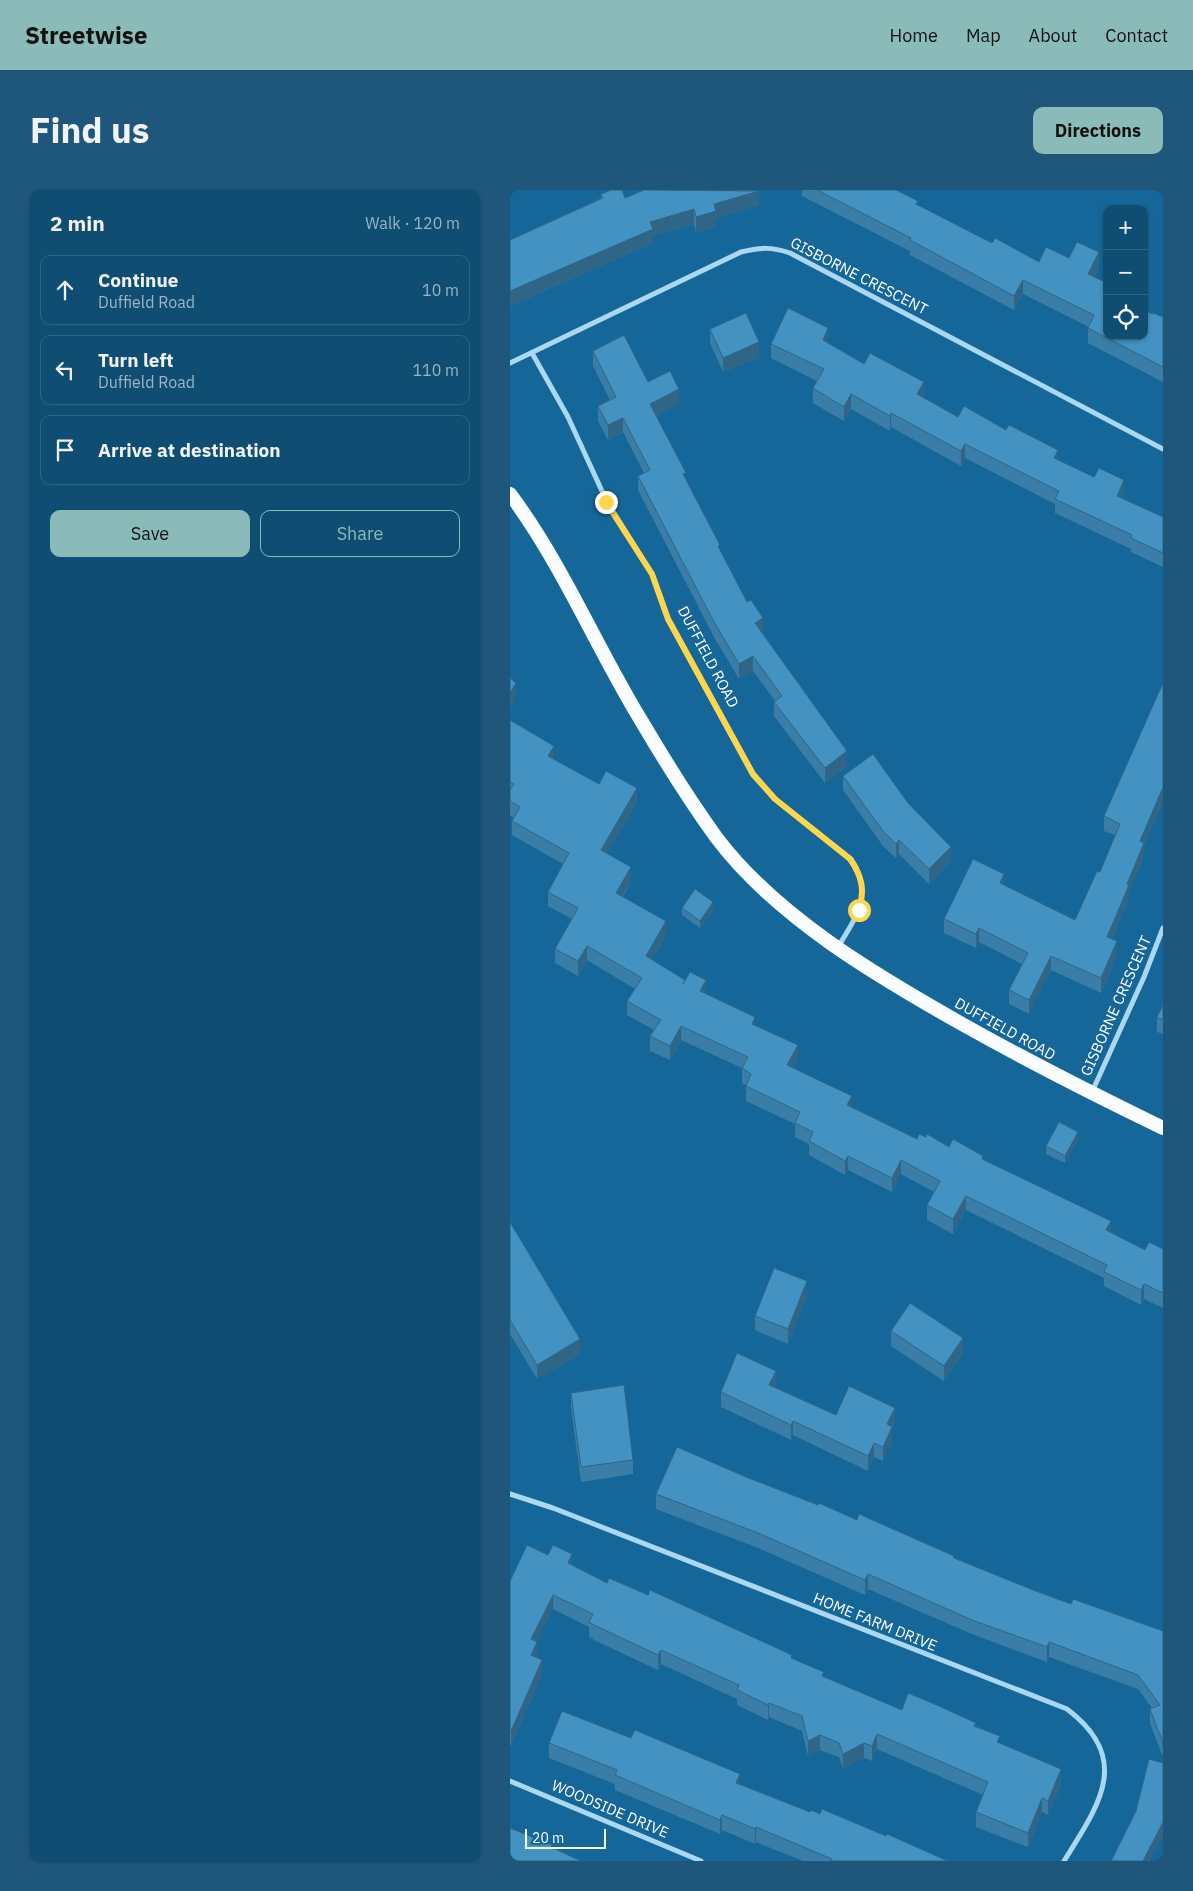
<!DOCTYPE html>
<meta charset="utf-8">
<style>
:root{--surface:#104d73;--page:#1e577b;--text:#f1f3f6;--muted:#9cb4c4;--line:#306485;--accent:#8bbbb9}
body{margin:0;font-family:"IBM Plex Sans",sans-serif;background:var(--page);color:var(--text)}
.controls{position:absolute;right:15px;top:15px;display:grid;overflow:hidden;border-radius:10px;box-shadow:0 1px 4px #0004}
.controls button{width:45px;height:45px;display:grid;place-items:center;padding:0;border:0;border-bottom:1px solid var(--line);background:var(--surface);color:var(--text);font:25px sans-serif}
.scale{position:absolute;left:15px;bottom:12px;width:81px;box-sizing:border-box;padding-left:5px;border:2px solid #fff;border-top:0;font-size:14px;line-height:18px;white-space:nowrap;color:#fff;-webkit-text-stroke:4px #166799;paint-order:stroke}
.stop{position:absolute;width:15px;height:15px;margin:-11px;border:4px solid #ffd54a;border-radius:50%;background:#fff}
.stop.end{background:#ffd54a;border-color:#fff;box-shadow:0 1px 5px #0008}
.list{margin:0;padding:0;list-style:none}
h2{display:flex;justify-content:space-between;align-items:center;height:65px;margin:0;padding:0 20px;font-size:21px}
h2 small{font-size:16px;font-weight:400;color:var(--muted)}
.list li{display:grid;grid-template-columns:32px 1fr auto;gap:15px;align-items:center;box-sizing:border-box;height:70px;margin:0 10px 10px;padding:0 10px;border:1px solid var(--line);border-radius:10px}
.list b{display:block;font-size:19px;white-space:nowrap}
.list p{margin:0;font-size:16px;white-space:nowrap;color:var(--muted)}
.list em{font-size:16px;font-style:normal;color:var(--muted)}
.actions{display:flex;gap:10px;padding:15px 20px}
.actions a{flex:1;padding:11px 0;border:1px solid var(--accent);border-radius:10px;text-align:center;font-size:18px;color:var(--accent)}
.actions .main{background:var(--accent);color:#111}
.icon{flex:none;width:28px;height:28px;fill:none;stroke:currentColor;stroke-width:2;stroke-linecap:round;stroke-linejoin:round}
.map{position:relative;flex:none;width:653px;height:1671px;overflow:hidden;border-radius:10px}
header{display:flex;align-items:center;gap:30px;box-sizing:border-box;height:70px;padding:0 25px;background:var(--accent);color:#111}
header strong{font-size:24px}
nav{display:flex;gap:28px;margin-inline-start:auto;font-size:18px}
.intro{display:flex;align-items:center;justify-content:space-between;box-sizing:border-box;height:120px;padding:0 30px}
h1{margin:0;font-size:35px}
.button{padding:12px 22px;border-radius:10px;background:var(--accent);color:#111;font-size:18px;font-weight:700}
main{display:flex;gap:30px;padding:0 30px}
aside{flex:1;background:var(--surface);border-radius:10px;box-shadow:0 1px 4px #0004}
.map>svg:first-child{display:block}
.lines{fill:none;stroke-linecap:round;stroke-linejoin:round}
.minor{stroke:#aad7f2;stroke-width:5}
.trunk{stroke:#fafdff;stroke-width:14}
.wall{fill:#3a7ea7}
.shaded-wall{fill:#2f6688}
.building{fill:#4392c2;stroke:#2f6688}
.route{stroke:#ffd54a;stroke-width:6}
.labels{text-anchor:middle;stroke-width:4;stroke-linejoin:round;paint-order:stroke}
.street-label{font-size:15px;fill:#fff;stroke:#166799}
</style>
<header>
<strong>Streetwise</strong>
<nav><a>Home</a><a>Map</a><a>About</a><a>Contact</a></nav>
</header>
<div class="intro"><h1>Find us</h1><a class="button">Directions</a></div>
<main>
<aside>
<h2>2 min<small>Walk · 120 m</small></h2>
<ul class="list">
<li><svg class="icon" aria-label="ahead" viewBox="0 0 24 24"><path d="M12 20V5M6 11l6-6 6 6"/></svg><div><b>Continue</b><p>Duffield Road</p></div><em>10 m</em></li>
<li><svg class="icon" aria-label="left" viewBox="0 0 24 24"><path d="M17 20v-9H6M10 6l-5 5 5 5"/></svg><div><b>Turn left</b><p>Duffield Road</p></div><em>110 m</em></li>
<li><svg class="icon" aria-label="arrive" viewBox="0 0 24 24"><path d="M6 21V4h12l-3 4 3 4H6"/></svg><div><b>Arrive at destination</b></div></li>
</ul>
<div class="actions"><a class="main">Save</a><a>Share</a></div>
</aside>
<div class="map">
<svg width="653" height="1671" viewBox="0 0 653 1671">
<rect width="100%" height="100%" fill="#166799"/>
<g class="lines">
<!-- minor -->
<g class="minor">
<path d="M22,163L58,227L97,312L142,384L158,429L243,585L265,609L341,669C364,703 347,726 328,757"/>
<path d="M0,173L231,62C250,57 262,57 280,63L653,259"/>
<polyline points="582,902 634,787 653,738"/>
<path d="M0,1304L43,1318L557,1519C623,1569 589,1615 554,1671"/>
<polyline points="0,1591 191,1671"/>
</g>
<!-- trunk -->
<path class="trunk" d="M0,304C53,375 86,457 132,532C155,571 180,611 206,647C266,727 367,786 452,834C518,871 585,905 653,938"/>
</g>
<!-- wall -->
<g class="wall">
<polygon points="292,0 386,0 408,15 482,53 529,72 559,68 589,76 584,87 597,146 643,124 653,127 653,192 578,153 578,138 579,137 513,104 504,120 400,65 400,61 292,6"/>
<polygon points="91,4 115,8 249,15 206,28 206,36 186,42 184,34 143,46 143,53 0,116 0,50 91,8"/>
<polygon points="200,139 249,167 213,182 200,153"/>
<polygon points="318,153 414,207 413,208 448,227 548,270 614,304 612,308 653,327 653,377 621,362 621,359 545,323 545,314 455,268 451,276 381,237 380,241 341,219 334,231 303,213 303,198 307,191 261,168 261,154"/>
<polygon points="83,161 138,192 169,214 146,226 210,361 252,443 337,576 315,593 264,526 264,512 265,511 243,481 229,489 204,447 128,300 128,286 134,283 113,242 98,250 88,231 88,216 100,210 83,176"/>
<polygon points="653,496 653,611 634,655 634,667 619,702 619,709 602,749 607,765 591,803 541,780 519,824 499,814 499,800 512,774 469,752 466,758 434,743 434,729 494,695 565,730 590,682 605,645 594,641 594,626"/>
<polygon points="0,530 44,570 89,594 127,612 97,664 121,691 113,707 156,746 142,770 245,835 288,869 283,878 342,917 407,949 416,947 473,969 601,1043 635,1060 653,1059 653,1118 634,1109 631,1115 594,1096 594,1088 456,1020 443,1044 417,1030 417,1015 424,1002 391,984 382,1002 338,980 335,985 299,965 299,954 285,947 285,934 236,911 236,895 232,893 232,878 171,850 160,870 140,861 140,846 144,840 117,825 117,811 125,799 77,770 68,786 45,773 45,759 62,729 38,716 38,702 53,674 2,645 2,631 4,628 0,625"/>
<polygon points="333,586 398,613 441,671 419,694 389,664 386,668 373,656 333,600"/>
<polygon points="172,718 203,720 190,738 172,725"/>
<polygon points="653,815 653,844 647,842 647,827"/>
<polygon points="568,950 555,973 536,964 536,956"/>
<polygon points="0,1032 70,1164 27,1189 0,1144"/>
<polygon points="297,1106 278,1154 245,1140 245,1126"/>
<polygon points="381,1141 453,1163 434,1191 381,1156"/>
<polygon points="266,1195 265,1197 326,1225 385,1233 382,1237 382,1251 373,1271 364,1267 358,1281 283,1245 281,1250 211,1217 211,1202"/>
<polygon points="61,1203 123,1270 123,1284 71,1292 61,1217"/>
<polygon points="236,1287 347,1330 523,1400 561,1414 653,1441 653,1565 652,1565 640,1533 640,1519 642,1518 628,1499 539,1467 537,1472 462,1444 358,1399 355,1405 248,1358 146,1319 146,1304"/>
<polygon points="62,1375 97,1393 282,1468 314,1487 392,1520 466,1537 490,1554 551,1594 538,1625 532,1622 518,1657 466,1637 466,1622 473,1605 367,1559 362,1571 354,1568 333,1578 329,1567 310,1560 298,1566 292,1541 259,1527 258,1530 227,1515 227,1509 151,1474 148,1480 86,1451 79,1447 79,1437 43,1419 26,1452 27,1468 32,1485 1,1555 0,1555 0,1391"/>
<polygon points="39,1553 230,1594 300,1622 310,1624 376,1646 438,1671 293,1671 246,1652 245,1654 212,1640 210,1644 105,1600 105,1594 39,1568"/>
</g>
<!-- shaded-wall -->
<g class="shaded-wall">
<polygon points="249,1 249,15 206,28 206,36 186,42 186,27 204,14"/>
<polygon points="184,19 184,34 143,46 143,53 0,116 0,101 140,32"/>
<polygon points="589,62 589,76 578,98 578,84"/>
<polygon points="513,90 513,104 504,120 504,106"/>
<polygon points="597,94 597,108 593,100"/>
<polygon points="318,138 318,152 313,164 313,150"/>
<polygon points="249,152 249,167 213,182 213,168"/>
<polygon points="414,192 414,207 407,219 407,204"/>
<polygon points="169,199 169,214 140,229 140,214"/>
<polygon points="341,204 341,219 334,231 334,217"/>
<polygon points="381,223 381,237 380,241 380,226"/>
<polygon points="113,228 113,242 98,250 98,235"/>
<polygon points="455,254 455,268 451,276 451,261"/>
<polygon points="548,260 548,274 544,268"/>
<polygon points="614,290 614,304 607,320 607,306"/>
<polygon points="253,428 253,443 245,448 245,433"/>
<polygon points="243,466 243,481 229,489 229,474"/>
<polygon points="6,493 6,507 0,518 0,503"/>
<polygon points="44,556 44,570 38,566"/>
<polygon points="337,561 337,576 315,593 315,578"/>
<polygon points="653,597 653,611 634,655 634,667 619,702 619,709 597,761 597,747 617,694 630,651"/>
<polygon points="127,598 127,612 91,675 91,660"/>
<polygon points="389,650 389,664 386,668 386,654"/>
<polygon points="441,657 441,671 419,694 419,679"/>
<polygon points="121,677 121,691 106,717 106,703"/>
<polygon points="494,684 494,698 490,693"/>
<polygon points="203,712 203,720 190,738 190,731"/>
<polygon points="156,731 156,746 136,780 136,766"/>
<polygon points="469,738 469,752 466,758 466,744"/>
<polygon points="607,751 607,765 591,803 591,788"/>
<polygon points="77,756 77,770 68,786 68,771"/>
<polygon points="541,766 541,780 519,824 519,810"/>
<polygon points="196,790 196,805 190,801"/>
<polygon points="245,827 245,841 242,834"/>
<polygon points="171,836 171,850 160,870 160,856"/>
<polygon points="288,855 288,869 277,889 277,875"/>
<polygon points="342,906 342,920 337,915"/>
<polygon points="568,942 568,950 555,973 555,966"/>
<polygon points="338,966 338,980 335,985 335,971"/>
<polygon points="391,970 391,984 382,1002 382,988"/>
<polygon points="456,1006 456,1020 443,1044 443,1029"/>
<polygon points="601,1031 601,1045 596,1040"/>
<polygon points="297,1091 297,1106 278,1154 278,1139"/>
<polygon points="634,1094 634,1109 631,1115 631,1100"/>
<polygon points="453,1148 453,1163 434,1191 434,1176"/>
<polygon points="70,1149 70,1164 27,1189 27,1175"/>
<polygon points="266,1181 266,1195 259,1209 259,1195"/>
<polygon points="385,1218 385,1233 382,1237 382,1251 373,1271 373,1257 377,1234"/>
<polygon points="283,1231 283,1245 281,1250 281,1235"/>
<polygon points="364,1253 364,1267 358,1281 358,1266"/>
<polygon points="62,1364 62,1378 58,1373"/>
<polygon points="358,1384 358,1399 355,1405 355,1390"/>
<polygon points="43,1405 43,1419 21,1464 21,1449"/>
<polygon points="27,1452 27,1467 21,1480 21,1465"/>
<polygon points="539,1452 539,1467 537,1472 537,1457"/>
<polygon points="151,1460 151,1474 148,1480 148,1465"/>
<polygon points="32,1470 32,1485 1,1555 1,1541"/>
<polygon points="259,1513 259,1527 258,1530 258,1515"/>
<polygon points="367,1544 367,1559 362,1571 362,1556"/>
<polygon points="310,1545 310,1560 298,1566 298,1551"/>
<polygon points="652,1550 653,1550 652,1565"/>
<polygon points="354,1553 354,1568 333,1578 333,1564"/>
<polygon points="551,1579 551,1594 538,1625 538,1611"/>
<polygon points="230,1584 230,1599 226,1593"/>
<polygon points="532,1608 532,1622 518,1657 518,1643"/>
<polygon points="212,1625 212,1640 210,1644 210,1630"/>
<polygon points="653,1632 653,1647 640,1671 633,1671"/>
<polygon points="246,1637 246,1652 245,1654 245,1639"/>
</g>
<!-- building -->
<g class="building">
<polygon points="101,0 112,0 115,8 134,0 249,1 204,14 206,21 186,27 184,19 140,32 143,39 0,101 0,50 93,8 91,4"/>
<polygon points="307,0 386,0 408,11 406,14 482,53 485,48 529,72 536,57 559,68 567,52 589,62 578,84 597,93 593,100 597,102 597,146 634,146 634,120 643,124 644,123 653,127 653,177 578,138 584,125 513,90 504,106 400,50 401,48"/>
<polygon points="278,118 318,138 313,150 354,174 360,163 414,192 407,204 448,227 454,216 496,240 499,235 548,260 544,268 584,287 589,278 614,290 607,306 653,327 653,363 621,348 622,345 545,309 549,301 455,254 451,261 381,223 380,226 341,204 334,217 303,198 314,179 261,154"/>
<polygon points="236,123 249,152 213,168 200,139"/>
<polygon points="114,145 138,192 160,181 169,199 140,214 176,283 173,284 210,355 208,356 237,412 241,410 253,428 245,433 337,561 315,578 264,512 272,506 243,466 229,474 204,432 128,286 140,280 113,228 98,235 88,216 106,207 83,161"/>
<polygon points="0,488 6,493 0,503"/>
<polygon points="652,495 653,496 653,597 630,651 634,653 617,694 619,695 597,747 607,751 591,788 541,766 519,810 499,800 518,763 469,738 466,744 434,729 463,669 494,684 490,693 565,730 587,681 590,682 610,634 594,626"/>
<polygon points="0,530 44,556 38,566 89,594 96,581 127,598 91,660 121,677 106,703 156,731 136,766 175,790 173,794 180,782 196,790 190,801 245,827 242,834 288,855 277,875 342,906 337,915 407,949 409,944 416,947 417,944 439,957 443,949 473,966 472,969 601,1031 596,1040 635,1060 639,1052 653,1059 653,1103 634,1094 631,1100 594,1082 597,1075 456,1006 443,1029 417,1015 430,991 391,970 382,988 338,966 335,971 299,951 303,942 285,933 290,922 236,896 241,884 232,878 238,867 171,836 160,856 140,846 151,830 117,811 132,788 77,756 68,771 45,759 68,718 38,702 59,663 2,631 10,617 0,611 0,600 4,594 0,592"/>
<polygon points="363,564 398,613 441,657 419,679 389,650 386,654 373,641 333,586"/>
<polygon points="185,699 203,712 190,731 172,718"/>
<polygon points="653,815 653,830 647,827"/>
<polygon points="549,932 568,942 555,966 536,956"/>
<polygon points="0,1032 70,1149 27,1175 0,1130"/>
<polygon points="264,1078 297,1091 278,1139 245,1126"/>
<polygon points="400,1113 453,1148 434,1176 381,1141"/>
<polygon points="227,1163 266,1181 259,1195 326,1225 339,1196 385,1218 377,1234 382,1237 373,1257 364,1253 358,1266 283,1231 281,1235 211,1202"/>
<polygon points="114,1195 123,1270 71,1277 61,1203"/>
<polygon points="167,1257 236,1287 308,1315 309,1313 347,1330 349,1324 444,1366 444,1368 523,1400 561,1414 563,1409 653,1441 653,1550 652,1550 640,1519 650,1515 628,1485 539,1452 537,1457 462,1430 358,1384 355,1390 248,1343 146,1304"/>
<polygon points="17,1355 38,1365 43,1355 62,1364 58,1373 97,1393 99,1388 138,1405 140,1400 282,1465 281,1468 314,1482 312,1486 392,1520 398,1503 429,1516 466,1533 464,1536 490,1546 487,1552 551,1579 538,1611 532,1608 518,1643 466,1622 478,1592 367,1544 362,1556 354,1553 333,1564 329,1553 310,1545 298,1551 292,1526 259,1513 258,1515 227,1500 229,1495 151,1460 148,1465 86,1436 79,1432 83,1424 43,1405 21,1449 27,1452 21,1465 32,1470 1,1541 0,1540 0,1391"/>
<polygon points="52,1521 121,1548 125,1540 230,1584 226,1593 300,1622 301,1620 310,1624 312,1619 376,1646 377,1644 438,1671 321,1671 322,1669 246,1637 245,1639 212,1625 210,1630 105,1585 107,1580 39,1553"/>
<polygon points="639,1569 653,1573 653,1632 633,1671 601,1671 626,1621"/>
<polygon points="0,1638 42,1655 41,1657 71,1671 0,1671"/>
</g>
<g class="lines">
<!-- route -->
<path class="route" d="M96,312L142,384L158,429L243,584L265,609L340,669C352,686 355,700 349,720"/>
</g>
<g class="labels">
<!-- street labels -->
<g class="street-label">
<text transform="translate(349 86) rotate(27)" y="5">GISBORNE CRESCENT</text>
<text transform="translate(198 467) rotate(62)" y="5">DUFFIELD ROAD</text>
<text transform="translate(606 816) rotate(-66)" y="5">GISBORNE CRESCENT</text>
<text transform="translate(495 839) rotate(29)" y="5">DUFFIELD ROAD</text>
<text transform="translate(365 1432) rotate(22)" y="5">HOME FARM DRIVE</text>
<text transform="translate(100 1619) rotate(23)" y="5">WOODSIDE DRIVE</text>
</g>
</g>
</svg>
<div class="controls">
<button>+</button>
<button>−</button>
<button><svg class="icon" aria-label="locate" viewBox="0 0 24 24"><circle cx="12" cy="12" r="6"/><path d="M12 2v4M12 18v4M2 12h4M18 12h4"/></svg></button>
</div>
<div class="scale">20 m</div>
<div class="stop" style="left:349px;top:720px"></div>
<div class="stop end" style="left:96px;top:312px"></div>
</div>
</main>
